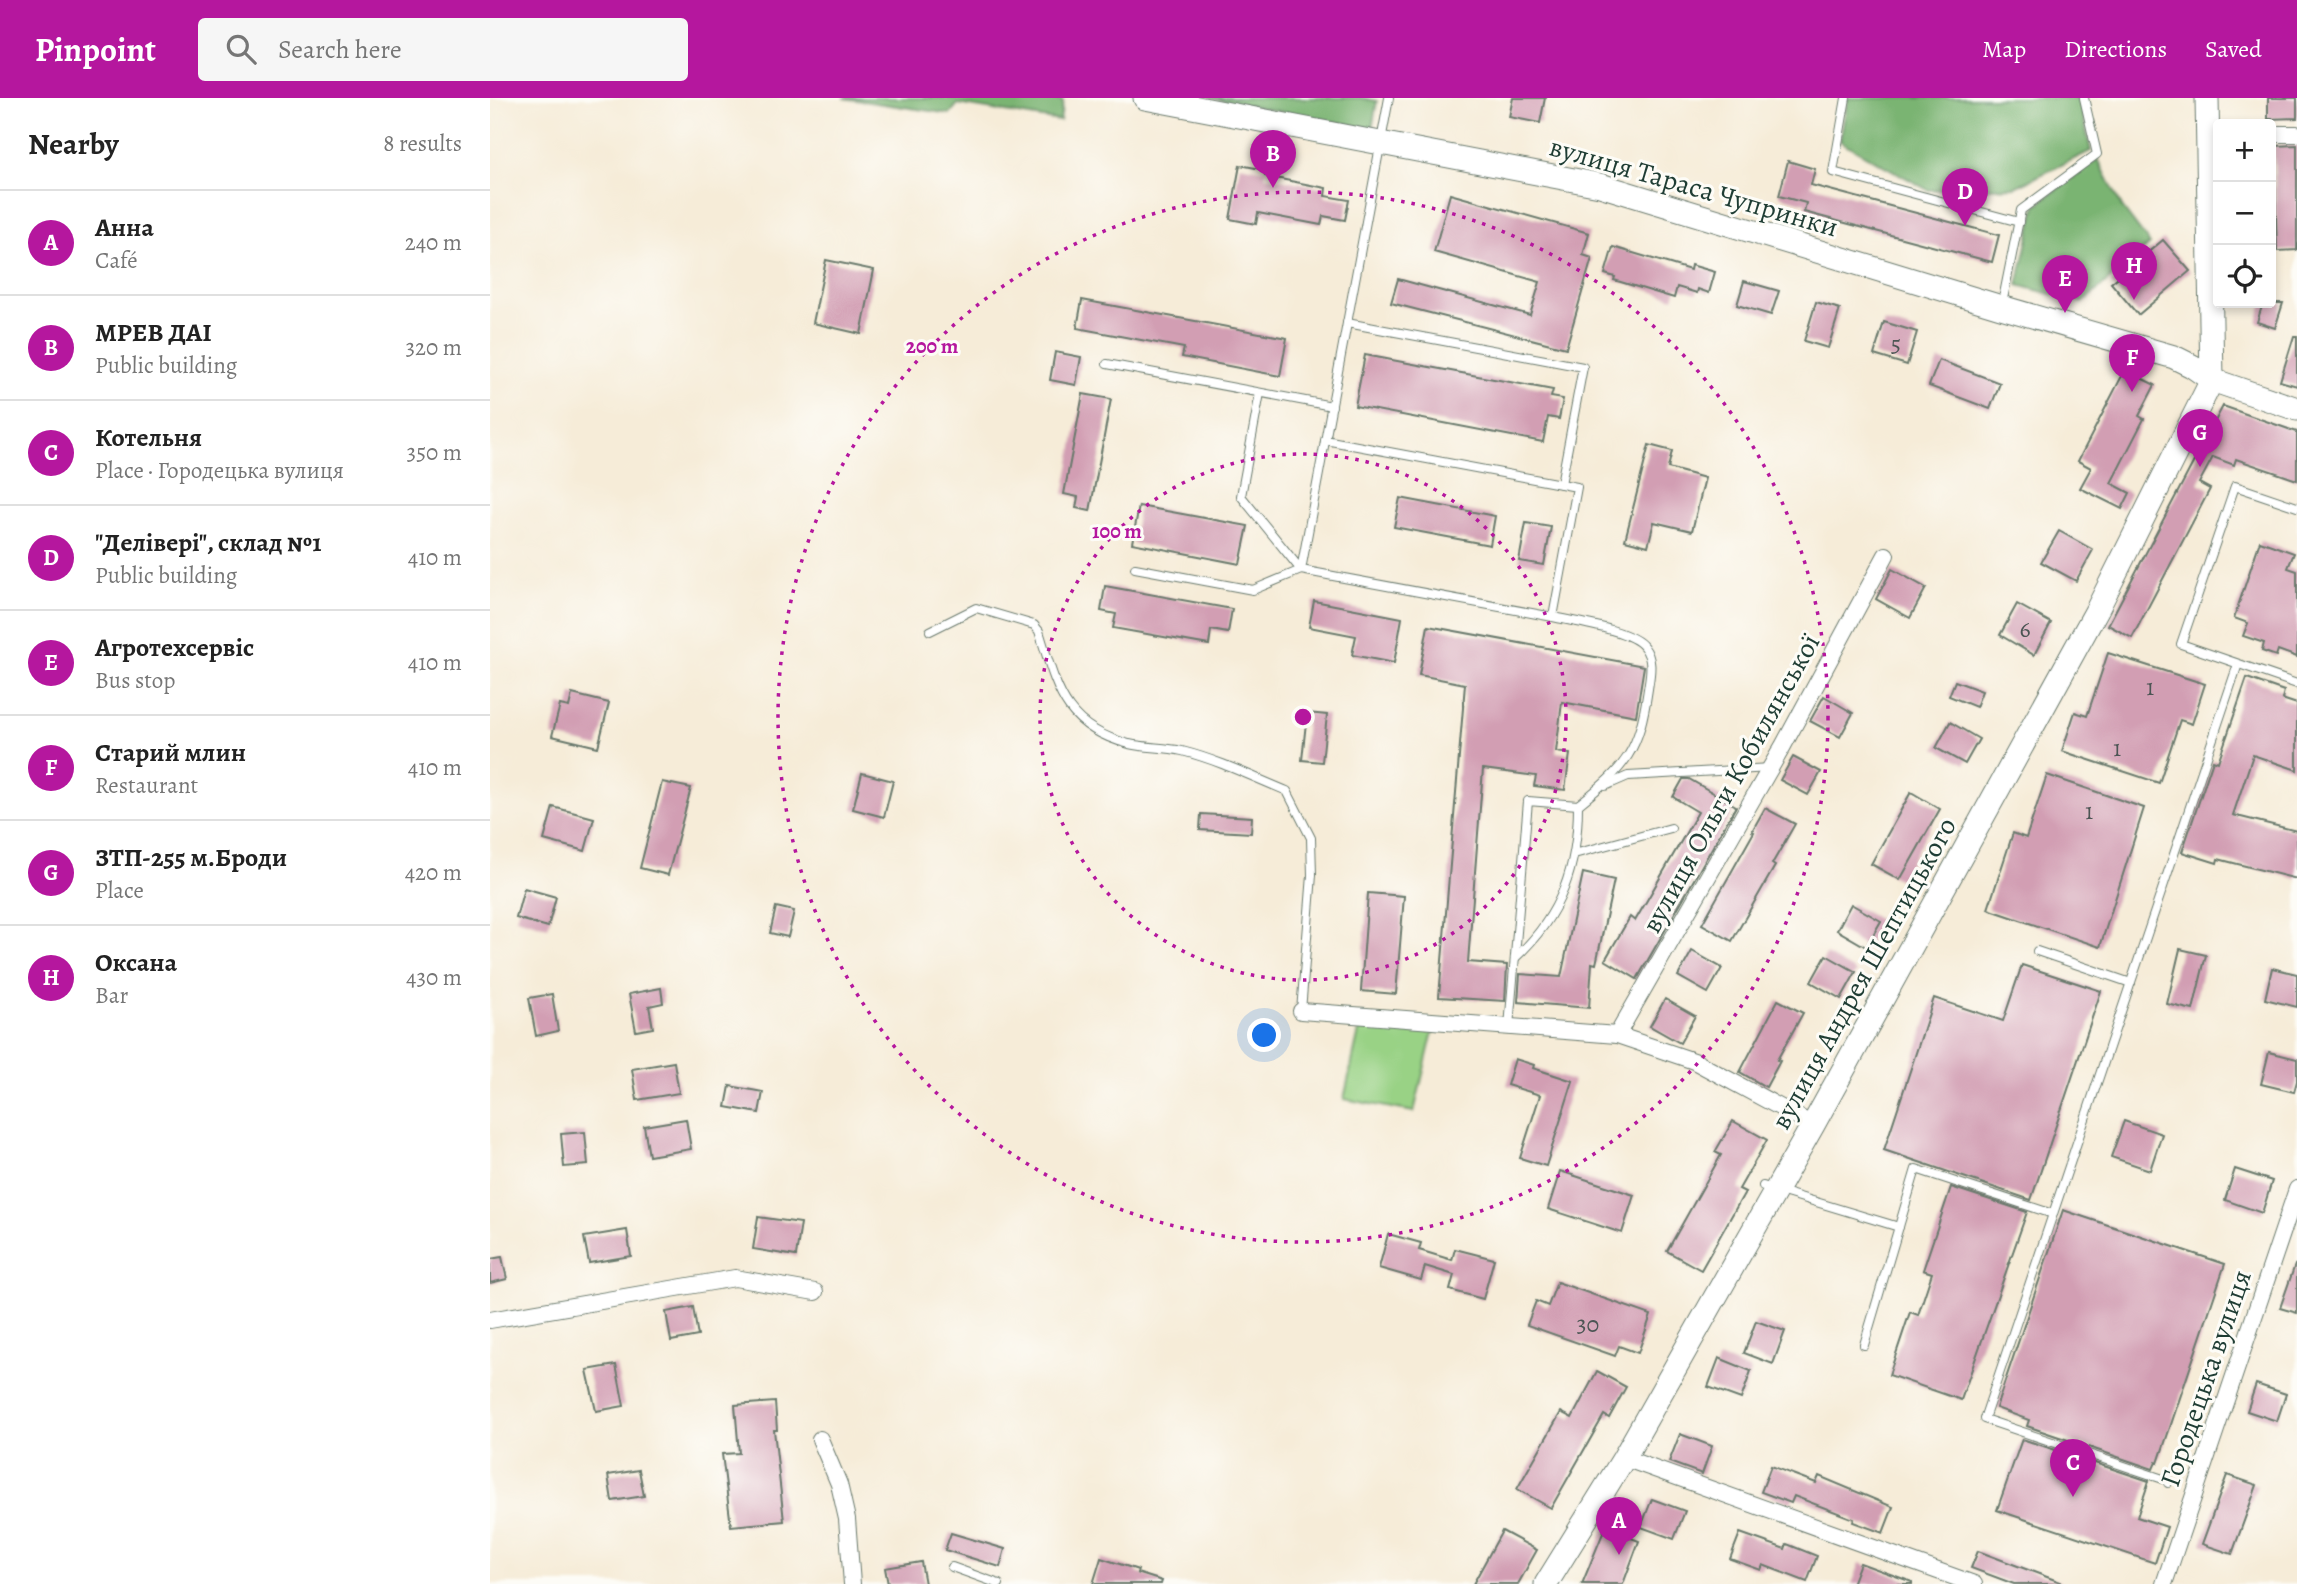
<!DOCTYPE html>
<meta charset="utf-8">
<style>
:root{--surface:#fff;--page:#f6f6f6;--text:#222;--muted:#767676;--line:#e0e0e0;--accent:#b5179e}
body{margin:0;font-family:Alegreya,serif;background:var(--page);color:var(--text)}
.controls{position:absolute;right:21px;top:21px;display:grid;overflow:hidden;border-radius:7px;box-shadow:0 4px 10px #0003}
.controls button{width:63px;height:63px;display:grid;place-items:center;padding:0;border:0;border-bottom:2px solid var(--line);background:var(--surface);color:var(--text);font:35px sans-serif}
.you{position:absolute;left:775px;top:938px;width:24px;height:24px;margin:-18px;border:5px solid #fff;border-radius:50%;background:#1a73e8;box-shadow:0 0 0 10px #1a73e833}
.badge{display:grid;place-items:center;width:46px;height:46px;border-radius:50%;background:var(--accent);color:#fff;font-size:23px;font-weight:700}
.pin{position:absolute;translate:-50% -58px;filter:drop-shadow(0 2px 4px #0008)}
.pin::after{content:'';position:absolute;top:37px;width:24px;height:21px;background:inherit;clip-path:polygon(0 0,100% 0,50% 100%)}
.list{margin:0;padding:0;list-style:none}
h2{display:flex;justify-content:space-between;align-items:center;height:91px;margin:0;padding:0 28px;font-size:30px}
h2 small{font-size:23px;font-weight:400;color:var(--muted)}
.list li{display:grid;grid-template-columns:46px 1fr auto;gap:21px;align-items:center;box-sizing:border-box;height:105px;padding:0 28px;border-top:2px solid var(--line)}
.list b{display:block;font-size:26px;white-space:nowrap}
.list p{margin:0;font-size:23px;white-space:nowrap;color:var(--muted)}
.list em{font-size:23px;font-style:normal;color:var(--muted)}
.icon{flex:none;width:38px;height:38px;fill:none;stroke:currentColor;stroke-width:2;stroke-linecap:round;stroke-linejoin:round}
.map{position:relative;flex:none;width:1807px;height:1486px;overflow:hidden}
header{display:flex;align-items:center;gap:42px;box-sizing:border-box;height:98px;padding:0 35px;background:var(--accent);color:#fff}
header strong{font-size:33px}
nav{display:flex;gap:38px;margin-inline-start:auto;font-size:24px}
.search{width:490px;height:63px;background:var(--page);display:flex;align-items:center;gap:18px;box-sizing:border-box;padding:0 24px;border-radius:7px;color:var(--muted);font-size:26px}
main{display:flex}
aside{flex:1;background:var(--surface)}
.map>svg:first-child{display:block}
.green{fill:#99d285;stroke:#5c885c;stroke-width:2}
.forest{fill:#7ab472;stroke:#4c7853;stroke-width:2}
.building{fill:#d29eb3}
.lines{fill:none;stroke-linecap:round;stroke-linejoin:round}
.lane-casing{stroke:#6a7a6d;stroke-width:10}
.street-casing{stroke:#6a7a6d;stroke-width:18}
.secondary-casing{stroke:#6a7a6d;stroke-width:25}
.lane{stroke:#fff;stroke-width:8}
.street{stroke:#fff;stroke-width:16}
.secondary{stroke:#fff;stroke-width:23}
.ring{fill:none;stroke:#b5179e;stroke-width:3.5;stroke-dasharray:3.5 7}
.labels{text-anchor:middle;stroke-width:6;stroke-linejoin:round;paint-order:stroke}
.number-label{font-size:24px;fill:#4c5554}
.street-label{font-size:28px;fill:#1f3d34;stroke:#fdfcf7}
.centre{fill:#b5179e;stroke:#fdfcf7;stroke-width:3.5}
.ring-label{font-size:21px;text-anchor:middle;font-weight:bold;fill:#b5179e;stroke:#fdfcf7;stroke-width:6;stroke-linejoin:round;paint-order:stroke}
</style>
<header>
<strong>Pinpoint</strong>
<div class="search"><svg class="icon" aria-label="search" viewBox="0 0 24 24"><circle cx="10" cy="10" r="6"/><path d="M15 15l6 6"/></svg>Search here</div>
<nav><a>Map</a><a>Directions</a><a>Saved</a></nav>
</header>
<main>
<aside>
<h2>Nearby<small>8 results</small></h2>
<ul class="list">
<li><span class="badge">A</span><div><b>Анна</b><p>Café</p></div><em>240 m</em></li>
<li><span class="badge">B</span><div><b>МРЕВ ДАІ</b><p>Public building</p></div><em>320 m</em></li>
<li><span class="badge">C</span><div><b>Котельня</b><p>Place · Городецька вулиця</p></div><em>350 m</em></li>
<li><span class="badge">D</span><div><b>&quot;Делівері&quot;, склад №1</b><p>Public building</p></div><em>410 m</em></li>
<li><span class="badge">E</span><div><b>Агротехсервіс</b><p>Bus stop</p></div><em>410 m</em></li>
<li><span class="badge">F</span><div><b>Старий млин</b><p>Restaurant</p></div><em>410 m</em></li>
<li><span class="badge">G</span><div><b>ЗТП-255 м.Броди</b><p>Place</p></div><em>420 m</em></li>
<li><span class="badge">H</span><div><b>Оксана</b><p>Bar</p></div><em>430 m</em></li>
</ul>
</aside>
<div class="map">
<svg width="1807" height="1486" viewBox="0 0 1807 1486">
<rect width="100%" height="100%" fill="#fdfcf7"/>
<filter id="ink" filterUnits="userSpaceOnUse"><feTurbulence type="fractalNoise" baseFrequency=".0143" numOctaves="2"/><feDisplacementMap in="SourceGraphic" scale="14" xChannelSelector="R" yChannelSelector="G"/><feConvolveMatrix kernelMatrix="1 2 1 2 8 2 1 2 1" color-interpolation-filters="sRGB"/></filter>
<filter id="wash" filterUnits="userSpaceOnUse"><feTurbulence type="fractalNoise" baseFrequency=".00686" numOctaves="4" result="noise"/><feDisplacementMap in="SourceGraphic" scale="28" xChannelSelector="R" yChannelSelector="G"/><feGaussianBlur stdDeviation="1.57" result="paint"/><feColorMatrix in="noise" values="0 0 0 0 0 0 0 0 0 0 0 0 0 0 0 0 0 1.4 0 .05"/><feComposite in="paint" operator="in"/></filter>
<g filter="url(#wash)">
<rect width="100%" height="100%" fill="#f6ecd8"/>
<!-- green -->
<polygon class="green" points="871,924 944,929 924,1014 854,1001"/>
<!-- forest -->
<g class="forest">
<polygon points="353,0 555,0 573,3 570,23 468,6 460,16"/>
<polygon points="720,0 870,0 887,3 882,31"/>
<polygon points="1358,0 1589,0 1601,53 1525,89 1438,92 1350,43"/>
<polygon points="1608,61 1632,109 1660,146 1593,205 1528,187 1546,107"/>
</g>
<g id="blocks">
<!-- building -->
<g class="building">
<polygon points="1023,0 1055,0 1050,25 1019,19"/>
<polygon points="1778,0 1807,0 1807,20 1778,21"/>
<polygon points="1807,47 1807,152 1787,153 1784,48"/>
<polygon points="1298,63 1325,71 1321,87 1509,137 1502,164 1314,114 1316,105 1289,98"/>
<polygon points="750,67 776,72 775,78 836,90 835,98 859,102 855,122 833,118 831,127 768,115 766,126 740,121"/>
<polygon points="960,96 1099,135 1093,157 1102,160 1076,250 901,205 908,181 1040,217 1050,184 944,154"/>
<polygon points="1673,142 1700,173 1648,217 1621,185"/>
<polygon points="1123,149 1200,172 1201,167 1225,174 1219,195 1208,191 1207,195 1187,189 1184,200 1124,182 1125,179 1115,176"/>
<polygon points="336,162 384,172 371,236 323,225"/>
<polygon points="1254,183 1289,193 1281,217 1247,207"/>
<polygon points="592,202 797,240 790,278 692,259 694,250 587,230"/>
<polygon points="1326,204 1350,211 1338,250 1314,243"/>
<polygon points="1773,205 1793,205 1785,230 1767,224"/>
<polygon points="1394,224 1427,234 1417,267 1384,257"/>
<polygon points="1804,238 1807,238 1807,288 1790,283"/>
<polygon points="565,254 591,259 586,287 560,282"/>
<polygon points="875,257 1063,292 1061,299 1073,301 1069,321 1058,319 1053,344 865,308"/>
<polygon points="1449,262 1510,285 1500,311 1439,288"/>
<polygon points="1635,272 1665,287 1649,318 1654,321 1621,385 1640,395 1632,411 1590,390 1601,370 1588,363"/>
<polygon points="593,296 621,301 600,413 586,410 588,399 574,396"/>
<polygon points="1733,308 1807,334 1807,382 1746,361 1744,367 1723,359 1709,385 1720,391 1642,540 1618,527"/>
<polygon points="1159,347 1182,353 1178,370 1215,380 1202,433 1164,424 1158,448 1135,442"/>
<polygon points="910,400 1005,418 1000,447 904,429"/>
<polygon points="649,408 758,428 750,466 642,445"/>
<polygon points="1036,425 1061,429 1054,467 1029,463"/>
<polygon points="1569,433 1603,452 1586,483 1551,464"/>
<polygon points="1770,443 1804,455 1798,470 1807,473 1807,559 1788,552 1786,558 1772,553 1774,545 1753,538 1758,525 1744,520"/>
<polygon points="1402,471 1436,490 1420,520 1386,501"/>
<polygon points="615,488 742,511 738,535 721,532 719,547 623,530 626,516 611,513"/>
<polygon points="824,503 912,520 904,565 862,557 866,538 819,529"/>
<polygon points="1527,506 1561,525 1544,557 1510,537"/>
<polygon points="938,528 1154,568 1146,618 1072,604 1066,654 1080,656 1075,692 1044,688 1046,678 993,671 978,864 1017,867 1015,903 949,899 975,586 929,577"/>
<polygon points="1618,555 1715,586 1702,626 1690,622 1669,685 1572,653 1585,614 1597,618"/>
<polygon points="1757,580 1794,593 1792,601 1807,606 1807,672 1763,657 1743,717 1807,733 1807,781 1728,761 1727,765 1692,754 1723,662 1728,664"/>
<polygon points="1465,583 1492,593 1486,609 1459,598"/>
<polygon points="82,596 119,605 108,649 62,638 70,607 79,609"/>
<polygon points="1334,598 1363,615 1350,639 1320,623"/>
<polygon points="817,615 837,617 832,664 812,662"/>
<polygon points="1460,624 1489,641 1475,666 1446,650"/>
<polygon points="1303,659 1331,674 1318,697 1290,682"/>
<polygon points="372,675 403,683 394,719 363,711"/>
<polygon points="1557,677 1654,710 1610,849 1498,811 1523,735 1536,740"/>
<polygon points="1193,681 1199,681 1246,708 1147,881 1115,862 1140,819 1145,823 1208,714 1183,699"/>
<polygon points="172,684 201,690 178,777 150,770"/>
<polygon points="1421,694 1450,711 1410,782 1381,766"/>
<polygon points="63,709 104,720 95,753 54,742"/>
<polygon points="1275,710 1305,726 1282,766 1285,768 1242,843 1212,826 1264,734 1262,733"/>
<polygon points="711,716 762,719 761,735 710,732"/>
<polygon points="1093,775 1124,782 1106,866 1102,865 1099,910 1028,904 1030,876 1071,879"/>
<polygon points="34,790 66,799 58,829 26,820"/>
<polygon points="878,795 914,798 906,896 871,893"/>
<polygon points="1361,806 1391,823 1376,849 1347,832"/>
<polygon points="286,809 304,813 298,839 280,835"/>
<polygon points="1690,851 1716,857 1703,912 1677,906"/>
<polygon points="1202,853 1232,870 1218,895 1188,878"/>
<polygon points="1336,857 1366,874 1351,901 1321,884"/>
<polygon points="1532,867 1611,893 1541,1102 1394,1052 1444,900 1513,923"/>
<polygon points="1782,870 1807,876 1807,909 1775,901"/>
<polygon points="171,890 173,905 159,908 163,930 146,933 139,896"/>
<polygon points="62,896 68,933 46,938 39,900"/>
<polygon points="1175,901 1205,918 1190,945 1160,928"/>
<polygon points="1288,902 1313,915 1287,962 1290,963 1276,989 1250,974"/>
<polygon points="1779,954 1807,961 1807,983 1804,994 1771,986"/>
<polygon points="1025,961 1044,967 1043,970 1083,983 1056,1068 1030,1060 1050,997 1017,987"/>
<polygon points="184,964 189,995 147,1002 142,971"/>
<polygon points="240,988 273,994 269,1015 236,1009"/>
<polygon points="196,1021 201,1051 159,1058 154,1028"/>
<polygon points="1243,1023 1277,1042 1249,1091 1255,1094 1211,1172 1177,1153 1231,1057 1225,1054"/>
<polygon points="1634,1023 1672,1036 1660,1072 1621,1059"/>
<polygon points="95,1034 98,1067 74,1069 71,1036"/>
<polygon points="1745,1071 1782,1083 1772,1115 1735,1102"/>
<polygon points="1070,1073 1144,1097 1132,1135 1058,1111"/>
<polygon points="1461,1089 1537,1114 1471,1302 1399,1277 1420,1214 1428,1217 1442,1175 1433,1172"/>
<polygon points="1573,1112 1735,1166 1668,1365 1666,1364 1663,1371 1537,1328 1539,1322 1506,1310"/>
<polygon points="268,1119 311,1125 306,1158 263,1151"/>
<polygon points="137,1132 141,1158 99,1165 94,1139"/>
<polygon points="898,1136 931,1145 929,1152 962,1162 965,1151 1004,1161 993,1201 960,1192 964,1177 935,1168 931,1182 889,1170"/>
<polygon points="12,1159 17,1181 0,1185 0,1161"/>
<polygon points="1805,1167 1807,1168 1807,1215 1790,1210"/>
<polygon points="1067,1184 1161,1217 1148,1255 1129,1248 1125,1258 1037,1227 1046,1203 1058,1208"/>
<polygon points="203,1209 208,1238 181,1243 176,1214"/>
<polygon points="1266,1223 1295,1233 1283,1266 1254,1255"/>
<polygon points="1229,1260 1261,1273 1251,1301 1218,1289"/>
<polygon points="126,1267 134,1308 106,1313 97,1272"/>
<polygon points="1107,1273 1136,1289 1119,1320 1114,1317 1061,1410 1027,1391 1071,1314 1082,1320"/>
<polygon points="1766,1286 1796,1296 1787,1323 1757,1313"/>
<polygon points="285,1304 287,1332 284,1332 294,1423 241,1428 232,1356 249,1355 245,1307"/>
<polygon points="1190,1336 1222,1348 1212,1376 1179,1364"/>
<polygon points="1532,1341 1659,1383 1647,1419 1677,1429 1665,1465 1507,1412"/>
<polygon points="1281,1368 1326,1385 1329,1378 1403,1409 1393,1435 1363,1424 1364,1421 1304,1398 1301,1405 1271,1394"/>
<polygon points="149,1372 154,1398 122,1403 118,1377"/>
<polygon points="1737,1377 1767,1387 1742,1456 1712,1446"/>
<polygon points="1162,1401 1195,1413 1184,1441 1151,1429"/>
<polygon points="1115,1430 1149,1443 1133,1486 1092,1486"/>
<polygon points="1012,1433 1047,1452 1028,1486 983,1486"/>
<polygon points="461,1435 515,1451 510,1469 455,1452"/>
<polygon points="1250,1435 1295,1451 1297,1446 1327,1458 1317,1484 1273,1467 1271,1472 1240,1461"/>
<polygon points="1488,1453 1573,1485 1572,1486 1524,1486 1481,1470"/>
<polygon points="611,1460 648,1472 647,1475 672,1483 671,1486 603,1486"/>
<polygon points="431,1464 435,1486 398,1486 395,1470"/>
<polygon points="1370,1465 1422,1484 1422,1486 1362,1486"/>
</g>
</g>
</g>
<g filter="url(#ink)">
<use href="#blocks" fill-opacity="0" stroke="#6a7a6d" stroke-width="2"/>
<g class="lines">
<!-- lane casing -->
<g class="lane-casing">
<g id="lane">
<polyline points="1356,0 1343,74 1529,124"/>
<polyline points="1512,206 1531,112 1607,56 1594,0"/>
<polyline points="857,225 1093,269 1071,386"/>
<polyline points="617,266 842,308"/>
<polyline points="835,342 1087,389 1063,519 811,472 899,0"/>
<polyline points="1807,409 1745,388 1691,546 1807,586"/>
<polyline points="645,470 763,492 811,472 751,398 770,295"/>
<path d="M440,533L486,510L544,527L549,533C567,590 573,629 639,646C657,650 675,649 692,653C728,662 763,679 797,693L821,740L822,777L811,913"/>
<polyline points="1115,688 1138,678 1281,670"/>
<polyline points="1084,756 1181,730"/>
<polyline points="1547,853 1641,885"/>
<path d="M1025,860C1071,818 1088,769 1088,707"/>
<path d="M1019,929L1038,703L1088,707C1137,668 1149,653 1158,591C1160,577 1164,562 1154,549C1142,532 1085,524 1063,519"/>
<polyline points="1273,1088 1409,1129"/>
<polyline points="1374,1247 1426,1071 1563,1116"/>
<polyline points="1678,1385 1679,1383 1494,1321 1748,566"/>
<polyline points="462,1469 509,1486"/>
</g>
</g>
<!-- street casing -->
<g class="street-casing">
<g id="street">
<polyline points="1781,36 1807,36"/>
<polyline points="811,913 1127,937 1204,963 1323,1027"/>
<polyline points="1127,937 1293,648 1396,457"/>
<polyline points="0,1222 245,1180 325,1194"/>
<polyline points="330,1341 349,1386 357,1421 362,1486"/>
<polyline points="1134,1360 1484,1486"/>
<polyline points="1674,1486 1807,1091"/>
</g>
</g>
<!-- secondary casing -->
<g class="secondary-casing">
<g id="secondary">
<polyline points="655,0 1110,87 1511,209 1684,259 1702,268 1722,282 1807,311"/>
<polyline points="1056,1486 1134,1360 1323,1027 1608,510 1722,282 1717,0"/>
</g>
</g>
<!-- lane -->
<use href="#lane" class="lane"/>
<!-- street -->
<use href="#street" class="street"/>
<!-- secondary -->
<use href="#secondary" class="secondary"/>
</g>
</g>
<!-- distance rings -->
<g class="ring">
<circle cx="813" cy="619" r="263"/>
<circle cx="813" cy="619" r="525"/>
</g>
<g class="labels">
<!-- number labels -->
<g class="number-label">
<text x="1406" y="254">5</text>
<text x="1535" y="539">6</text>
<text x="1660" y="597">1</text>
<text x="1627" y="658">1</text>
<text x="1599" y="721">1</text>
<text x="1098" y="1234">30</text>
</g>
<!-- street labels -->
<g class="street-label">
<text transform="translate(1204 88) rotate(16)" y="10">вулиця Тараса Чупринки</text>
<text transform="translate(1240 685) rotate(-61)" y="10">вулиця Ольги Кобилянської</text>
<text transform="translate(1373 875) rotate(-61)" y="10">вулиця Андрея Шептицького</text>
<text transform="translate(1715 1280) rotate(-71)" y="10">Городецька вулиця</text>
</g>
</g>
<circle cx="813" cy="619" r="10" class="centre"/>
<g class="ring-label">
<text x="442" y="255">200 m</text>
<text x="627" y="440">100 m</text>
</g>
</svg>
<div class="controls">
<button>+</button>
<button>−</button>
<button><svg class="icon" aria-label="locate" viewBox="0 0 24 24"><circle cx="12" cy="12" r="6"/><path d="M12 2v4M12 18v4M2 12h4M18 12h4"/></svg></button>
</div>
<div class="you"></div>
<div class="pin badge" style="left:1129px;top:1457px">A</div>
<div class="pin badge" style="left:783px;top:90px">B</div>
<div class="pin badge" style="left:1583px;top:1399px">C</div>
<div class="pin badge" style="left:1475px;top:128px">D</div>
<div class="pin badge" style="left:1575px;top:215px">E</div>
<div class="pin badge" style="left:1642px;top:294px">F</div>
<div class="pin badge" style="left:1710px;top:369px">G</div>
<div class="pin badge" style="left:1644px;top:202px">H</div>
</div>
</main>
